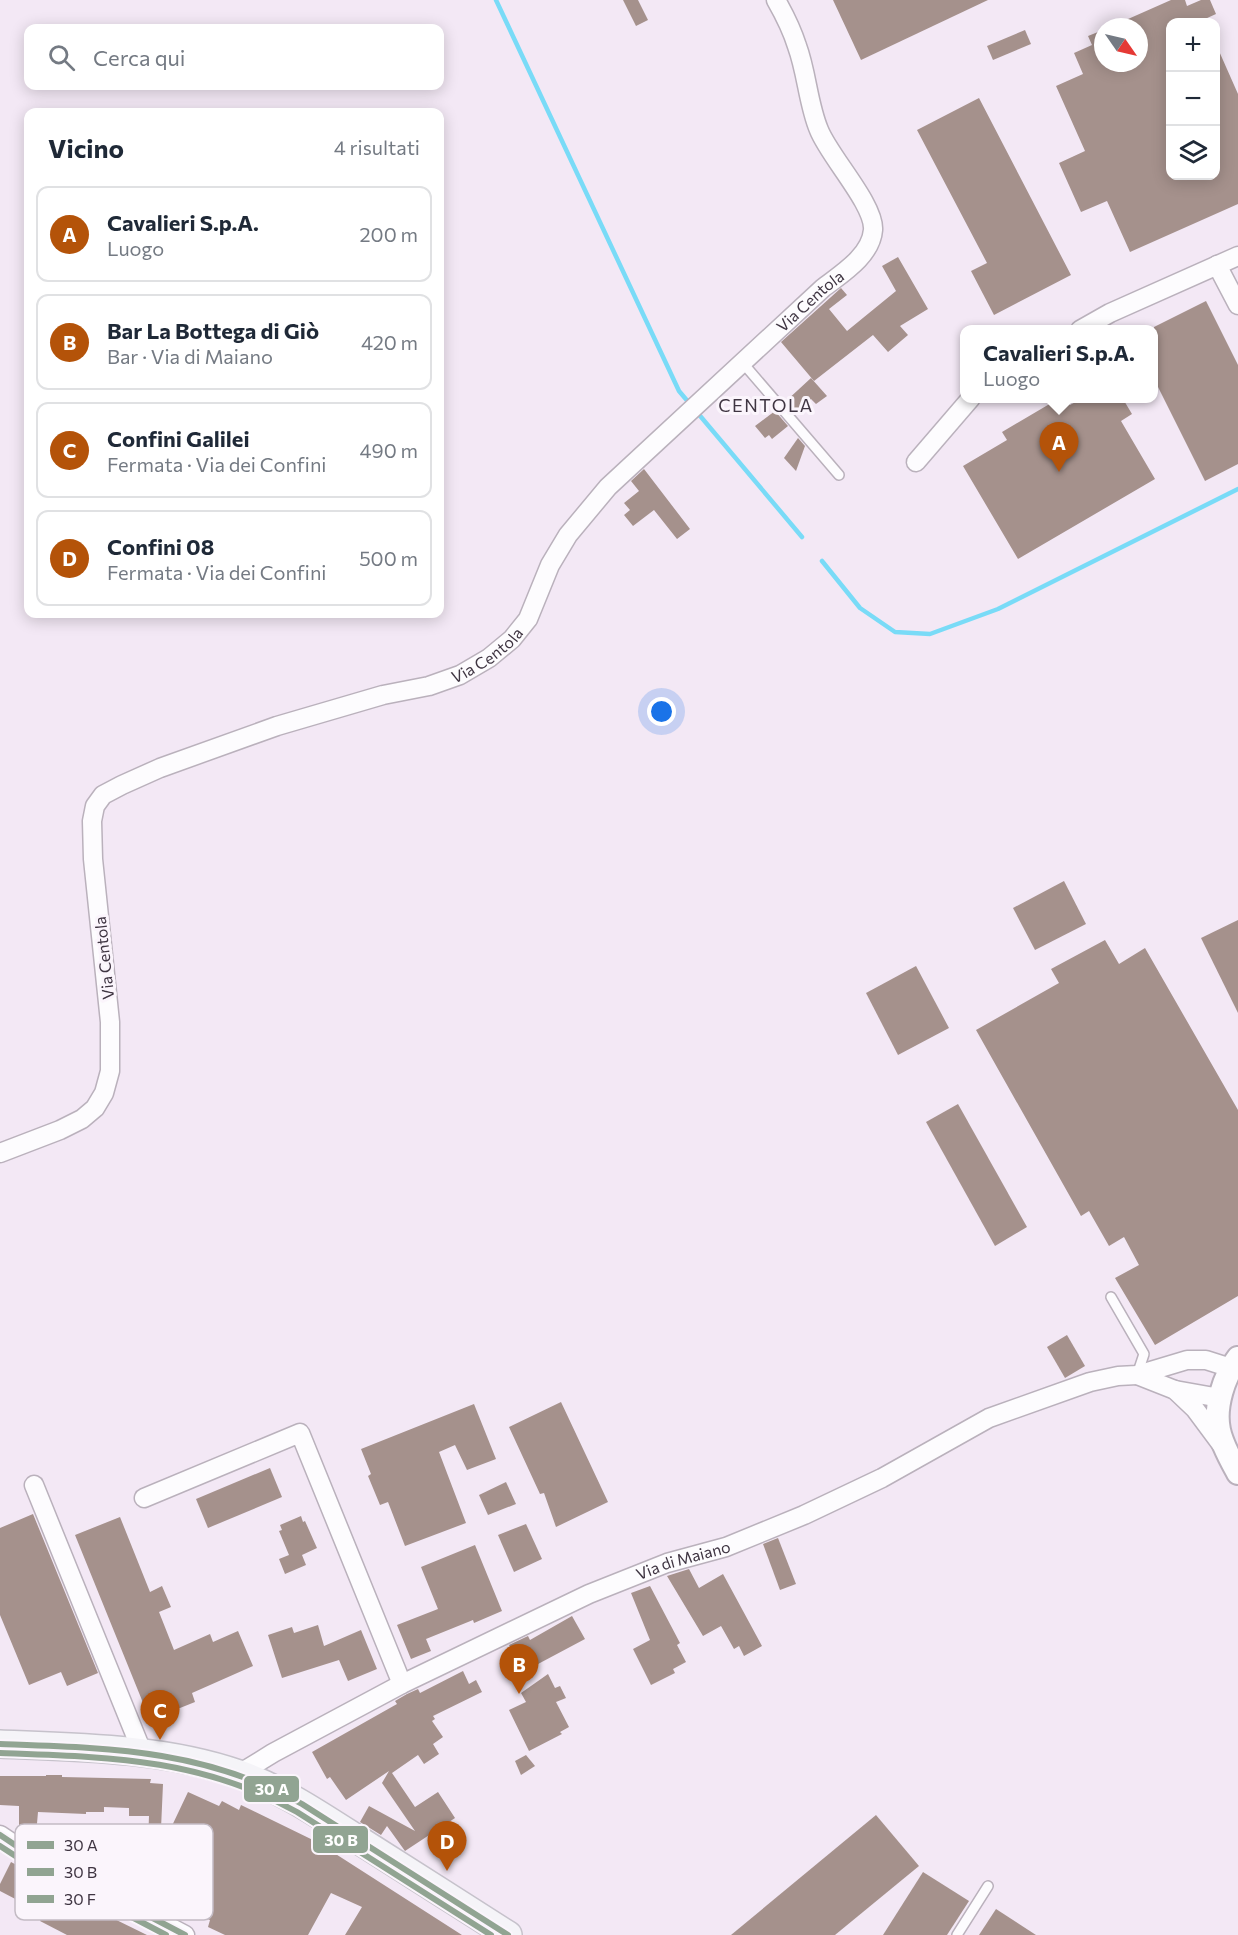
<!DOCTYPE html>
<html lang="it">
<meta charset="utf-8">
<style>
:root{--surface:#fff;--page:#f2f2f3;--text:#1f2937;--muted:#747a83;--line:#e0e1e3;--accent:#b45309}
body{margin:0;font-family:Commissioner,sans-serif;background:var(--page);color:var(--text)}
.controls{position:absolute;right:18px;top:18px;display:grid;overflow:hidden;border-radius:12px;box-shadow:0 3px 15px #0003}
.controls button{width:54px;height:54px;display:grid;place-items:center;padding:0;border:0;border-bottom:2px solid var(--line);background:var(--surface);color:var(--text);font:30px sans-serif}
.compass{position:absolute;left:1094px;top:18px;width:54px;height:54px;border-radius:50%;background:var(--surface);box-shadow:0 3px 15px #0003;rotate:124deg}
.you{position:absolute;left:662px;top:712px;width:21px;height:21px;margin:-15px;border:4px solid #fff;border-radius:50%;background:#1a73e8;box-shadow:0 0 0 9px #1a73e833}
.badge{display:grid;place-items:center;width:39px;height:39px;border-radius:50%;background:var(--accent);color:#fff;font-size:20px;font-weight:700}
.pin{position:absolute;translate:-50% -50px;filter:drop-shadow(0 2px 3px #0008)}
.pin::after{content:'';position:absolute;top:32px;width:21px;height:18px;background:inherit;clip-path:polygon(0 0,100% 0,50% 100%)}
.popup{position:absolute;left:960px;top:325px;width:198px;height:78px;box-sizing:border-box;display:grid;place-content:center;border-radius:12px;background:var(--surface);filter:drop-shadow(0 2px 4px #0005);font-size:20px;white-space:nowrap;color:var(--muted)}
.popup b{font-size:22px;color:var(--text)}
.popup::after{content:'';position:absolute;left:50%;top:100%;margin-left:-12px;border:12px solid transparent;border-top-color:var(--surface)}
.list{margin:0;padding:0;list-style:none}
h2{display:flex;justify-content:space-between;align-items:center;height:78px;margin:0;padding:0 24px;font-size:26px}
h2 small{font-size:20px;font-weight:400;color:var(--muted)}
.list li{display:grid;grid-template-columns:39px 1fr auto;gap:18px;align-items:center;box-sizing:border-box;height:96px;margin:0 12px 12px;padding:0 12px;border:2px solid var(--line);border-radius:12px}
.list b{display:block;font-size:22px;white-space:nowrap}
.list p{margin:0;font-size:20px;white-space:nowrap;color:var(--muted)}
.list em{font-size:20px;font-style:normal;color:var(--muted)}
.icon{flex:none;width:33px;height:33px;fill:none;stroke:currentColor;stroke-width:2;stroke-linecap:round;stroke-linejoin:round}
.map{position:relative;flex:none;width:1238px;height:1935px;overflow:hidden}
.search{position:absolute;background:var(--surface);box-shadow:0 3px 15px #0003;left:24px;top:24px;width:420px;height:66px;display:flex;align-items:center;gap:15px;box-sizing:border-box;padding:0 21px;border-radius:12px;color:var(--muted);font-size:22px}
.panel{position:absolute;background:var(--surface);box-shadow:0 3px 15px #0003;left:24px;top:108px;width:420px;height:510px;border-radius:12px}
.map>svg:first-child{display:block}
.lines{fill:none;stroke-linecap:round;stroke-linejoin:round}
.stream{stroke:#79dbf7;stroke-width:4.5}
.building{fill:#a5918c}
.service-casing{stroke:#bab1bc;stroke-width:12}
.minor-casing{stroke:#bab1bc;stroke-width:21}
.tertiary-casing{stroke:#bab1bc;stroke-width:26}
.primary-casing{stroke:#c6c2cb;stroke-width:30}
.service{stroke:#fdfcfe;stroke-width:9}
.minor{stroke:#fdfcfe;stroke-width:18}
.tertiary{stroke:#fdfcfe;stroke-width:22}
.primary{stroke:#f5f4f8;stroke-width:27}
.bus-1-casing{stroke:#fbf5fc;stroke-width:10}
.bus-2-casing{stroke:#fbf5fc;stroke-width:10}
.bus-3-casing{stroke:#fbf5fc;stroke-width:10}
.bus-1{stroke:#91a492;stroke-width:6}
.bus-2{stroke:#91a492;stroke-width:6}
.bus-3{stroke:#91a492;stroke-width:6}
.labels{text-anchor:middle;stroke-width:6;stroke-linejoin:round;paint-order:stroke}
.street-label{font-size:16px;fill:#3f3542;stroke:#fbf5fc}
.neighbourhood-label{font-size:18px;letter-spacing:1.5px;fill:#3f3542;stroke:#fbf5fc}
.key{fill:#fbf5fc;stroke:#c3bbc4;stroke-width:1.5}
.key-label{font-size:16px;fill:#3f3542}
.line-badge{stroke:#fbf5fc;stroke-width:2}
.badge-label{font-size:16px;text-anchor:middle;font-weight:bold;fill:#fff}
</style>
<div class="map">
<svg width="1238" height="1935" viewBox="0 0 1238 1935">
<rect width="100%" height="100%" fill="#f3e8f5"/>
<g class="lines">
<!-- stream -->
<g class="stream">
<polyline points="496,0 679,391 690,404"/>
<polyline points="696,411 802,537"/>
<polyline points="822,561 860,608 895,632 930,634 998,609 1238,489"/>
</g>
</g>
<!-- building -->
<g class="building">
<polygon points="623,0 638,0 648,20 636,26"/>
<polygon points="833,0 988,0 861,60"/>
<polygon points="1171,0 1185,0 1187,6 1201,0 1210,0 1216,14 1205,19 1207,22 1170,22 1170,176 1215,176 1215,42 1238,94 1238,204 1130,252 1107,201 1081,212 1059,163 1085,151 1056,86 1083,74 1074,53 1092,45 1088,36 1103,30 1103,63 1139,63 1139,27 1110,27"/>
<polygon points="1025,30 1031,44 993,60 987,46"/>
<polygon points="979,98 1071,275 994,315 971,271 987,263 917,130"/>
<polygon points="898,257 928,309 900,326 908,335 888,352 873,335 814,381 781,342 841,288 847,295 829,309 847,331 896,291 882,266"/>
<polygon points="1206,301 1238,365 1238,464 1205,481 1154,379 1154,327"/>
<polygon points="811,378 827,396 816,404 811,399 795,413 785,402"/>
<polygon points="1058,399 1066,399 1070,405 1081,399 1123,399 1132,414 1121,421 1155,479 1018,559 963,466 1007,440 1002,432"/>
<polygon points="775,411 788,426 772,439 769,435 765,438 755,426"/>
<polygon points="798,438 805,446 796,471 784,458"/>
<polygon points="644,469 690,529 677,539 654,510 633,526 624,515 630,510 624,503 639,491 631,481"/>
<polygon points="1064,881 1086,924 1035,950 1013,908"/>
<polygon points="1238,920 1238,1013 1201,938"/>
<polygon points="1105,940 1119,964 1145,948 1238,1110 1238,1296 1155,1345 1115,1278 1139,1265 1124,1237 1109,1246 1089,1211 1081,1216 976,1030 1059,983 1051,969"/>
<polygon points="916,966 949,1028 898,1055 866,993"/>
<polygon points="958,1104 1027,1227 995,1246 926,1122"/>
<polygon points="1067,1335 1085,1366 1065,1378 1047,1347"/>
<polygon points="561,1402 608,1502 556,1527 544,1493 540,1494 509,1427"/>
<polygon points="474,1404 496,1459 467,1470 455,1445 439,1452 466,1523 405,1546 388,1502 380,1505 368,1476 371,1474 361,1449"/>
<polygon points="270,1468 282,1497 208,1528 196,1499"/>
<polygon points="506,1482 516,1504 488,1515 479,1495"/>
<polygon points="33,1514 98,1673 67,1686 61,1672 29,1685 0,1615 0,1528"/>
<polygon points="301,1516 303,1522 305,1521 317,1548 302,1555 306,1565 285,1574 279,1559 289,1555 279,1531 282,1530 280,1525"/>
<polygon points="120,1517 150,1592 162,1586 171,1607 159,1612 174,1650 210,1634 213,1642 238,1631 253,1666 192,1693 195,1702 150,1720 75,1535"/>
<polygon points="526,1524 542,1559 514,1572 498,1535"/>
<polygon points="778,1538 796,1584 780,1590 763,1544"/>
<polygon points="475,1545 502,1611 474,1623 473,1620 426,1639 431,1651 411,1659 397,1625 438,1609 421,1567"/>
<polygon points="689,1569 699,1588 723,1574 762,1646 744,1656 739,1646 734,1649 721,1626 703,1636 667,1576"/>
<polygon points="650,1586 680,1643 677,1645 686,1662 673,1669 675,1673 651,1685 633,1649 650,1640 631,1593"/>
<polygon points="572,1616 585,1639 523,1672 509,1645 528,1636 530,1640"/>
<polygon points="318,1625 324,1646 361,1630 377,1669 348,1681 339,1660 282,1678 268,1635 292,1627 294,1633"/>
<polygon points="463,1671 469,1684 476,1680 482,1692 433,1716 435,1719 432,1721 443,1737 433,1744 439,1754 424,1764 418,1755 392,1773 415,1807 438,1792 455,1818 405,1851 387,1826 381,1835 360,1822 369,1806 415,1831 382,1783 389,1771 346,1800 330,1777 327,1779 312,1752 397,1704 395,1701 407,1694 418,1689 420,1693"/>
<polygon points="548,1674 555,1688 560,1686 566,1698 556,1702 569,1727 560,1732 562,1734 529,1751 509,1710 526,1702 521,1693"/>
<polygon points="526,1755 535,1766 521,1775 515,1761"/>
<polygon points="46,1775 62,1775 62,1777 151,1779 150,1783 163,1784 160,1851 188,1792 219,1806 222,1801 239,1810 241,1805 317,1842 462,1935 345,1935 362,1907 331,1893 308,1935 225,1935 208,1927 210,1920 187,1910 184,1915 144,1895 145,1893 89,1866 91,1863 62,1851 61,1833 95,1836 117,1847 121,1839 148,1842 149,1816 129,1816 129,1808 104,1807 104,1812 86,1812 86,1814 38,1812 36,1835 19,1834 19,1806 0,1805 0,1776 46,1776"/>
<polygon points="876,1815 919,1866 835,1935 731,1935"/>
<polygon points="11,1862 50,1883 44,1895 71,1909 78,1896 96,1905 94,1909 147,1935 67,1935 40,1921 44,1914 0,1891 0,1884"/>
<polygon points="923,1872 969,1901 947,1935 883,1935"/>
<polygon points="996,1909 1036,1935 979,1935"/>
</g>
<g class="lines">
<!-- service casing -->
<g class="service-casing">
<g id="service">
<polyline points="742,362 839,475"/>
<polyline points="1111,1297 1144,1354 1137,1375"/>
<polyline points="957,1935 988,1886"/>
</g>
</g>
<!-- minor casing -->
<g class="minor-casing">
<g id="minor">
<polyline points="1217,265 1238,305"/>
<polyline points="1080,330 1110,313 1238,256"/>
<polyline points="916,462 971,398"/>
<path id="s1" d="M0,1153L60,1130L82,1119L95,1108L104,1093L110,1071V1022L93,859L92,821L95,806L103,795L122,785L160,768L277,726L383,695L429,686L460,675L489,658L512,639L528,619L550,565L568,535L608,487L823,288C841,274 871,256 873,230C875,205 829,156 819,130C808,104 807,73 797,46C792,30 784,14 776,0"/>
<polyline points="1137,1375 1175,1390 1195,1409 1221,1444"/>
<polyline points="1175,1390 1220,1398"/>
<polyline points="34,1485 143,1754"/>
<polyline points="144,1498 300,1433 402,1684"/>
<path id="s2" d="M239,1774L273,1753L402,1684L589,1594L667,1563L726,1547L804,1515L882,1478L989,1418L1090,1382L1118,1376L1137,1375L1187,1360H1206L1231,1368"/>
<polyline points="0,1835 21,1849 185,1935"/>
</g>
</g>
<!-- tertiary casing -->
<g class="tertiary-casing">
<path id="tertiary" d="M1238,1358C1224,1376 1214,1407 1219,1430C1222,1445 1231,1460 1238,1473"/>
</g>
<!-- primary casing -->
<g class="primary-casing">
<path id="primary" d="M0,1744C78,1747 165,1748 239,1774C282,1789 323,1817 362,1842C411,1873 459,1904 508,1935"/>
</g>
<!-- service -->
<use href="#service" class="service"/>
<!-- minor -->
<use href="#minor" class="minor"/>
<!-- tertiary -->
<use href="#tertiary" class="tertiary"/>
<!-- primary -->
<use href="#primary" class="primary"/>
<!-- bus-1 casing -->
<g class="bus-1-casing">
<g id="bus-1">
<path d="M0,1744C109,1748 204,1749 302,1804L508,1935"/>
<polyline points="0,1835 21,1849 185,1935"/>
</g>
</g>
<!-- bus-2 casing -->
<g class="bus-2-casing">
<path id="bus-2" d="M0,1753C107,1757 201,1758 297,1812L491,1935"/>
</g>
<!-- bus-3 casing -->
<g class="bus-3-casing">
<polyline id="bus-3" points="0,1846 17,1857 166,1935"/>
</g>
<!-- bus-1 -->
<use href="#bus-1" class="bus-1"/>
<!-- bus-2 -->
<use href="#bus-2" class="bus-2"/>
<!-- bus-3 -->
<use href="#bus-3" class="bus-3"/>
</g>
<g class="labels">
<!-- street labels -->
<g class="street-label">
<text dy="6" stroke="none"><textPath href="#s1" startOffset="1323">Via Centola</textPath></text>
<text dy="6" stroke="none"><textPath href="#s1" startOffset="837">Via Centola</textPath></text>
<text transform="translate(104 958) rotate(-96)" y="6">Via Centola</text>
<text dy="6" stroke="none"><textPath href="#s2" startOffset="494">Via di Maiano</textPath></text>
</g>
<!-- neighbourhood labels -->
<g class="neighbourhood-label">
<text x="766" y="412">CENTOLA</text>
</g>
</g>
<!-- legend -->
<rect x="15" y="1824" width="198" height="96" rx="9" class="key"/>
<rect x="27" y="1841" width="27" height="8" fill="#91a492"/>
<rect x="27" y="1868" width="27" height="8" fill="#91a492"/>
<rect x="27" y="1895" width="27" height="8" fill="#91a492"/>
<g class="key-label">
<text x="64" y="1851">30 A</text>
<text x="64" y="1878">30 B</text>
<text x="64" y="1905">30 F</text>
</g>
<g class="line-badge">
<rect x="243" y="1775" width="57" height="28" rx="6" fill="#91a492"/>
<rect x="312" y="1825" width="57" height="29" rx="6" fill="#91a492"/>
</g>
<g class="badge-label">
<text x="272" y="1795">30 A</text>
<text x="341" y="1846">30 B</text>
</g>
</svg>
<div class="controls">
<button>+</button>
<button>−</button>
<button><svg class="icon" aria-label="layers" viewBox="0 0 24 24"><path d="M12 4l9 5-9 5-9-5zM3 14l9 5 9-5"/></svg></button>
</div>
<svg class="compass" viewBox="-18 -18 36 36"><path d="M0-13l5 13h-10z" fill="#e53935"/><path d="M0 13l5-13h-10z" fill="#747a83"/></svg>
<div class="you"></div>
<div class="pin badge" style="left:1059px;top:472px">A</div>
<div class="popup"><b>Cavalieri S.p.A.</b>Luogo</div>
<div class="pin badge" style="left:519px;top:1694px">B</div>
<div class="pin badge" style="left:160px;top:1740px">C</div>
<div class="pin badge" style="left:447px;top:1871px">D</div>
<div class="search"><svg class="icon" aria-label="search" viewBox="0 0 24 24"><circle cx="10" cy="10" r="6"/><path d="M15 15l6 6"/></svg>Cerca qui</div>
<section class="panel">
<h2>Vicino<small>4 risultati</small></h2>
<ul class="list">
<li><span class="badge">A</span><div><b>Cavalieri S.p.A.</b><p>Luogo</p></div><em>200 m</em></li>
<li><span class="badge">B</span><div><b>Bar La Bottega di Giò</b><p>Bar · Via di Maiano</p></div><em>420 m</em></li>
<li><span class="badge">C</span><div><b>Confini Galilei</b><p>Fermata · Via dei Confini</p></div><em>490 m</em></li>
<li><span class="badge">D</span><div><b>Confini 08</b><p>Fermata · Via dei Confini</p></div><em>500 m</em></li>
</ul>
</section>
</div>
